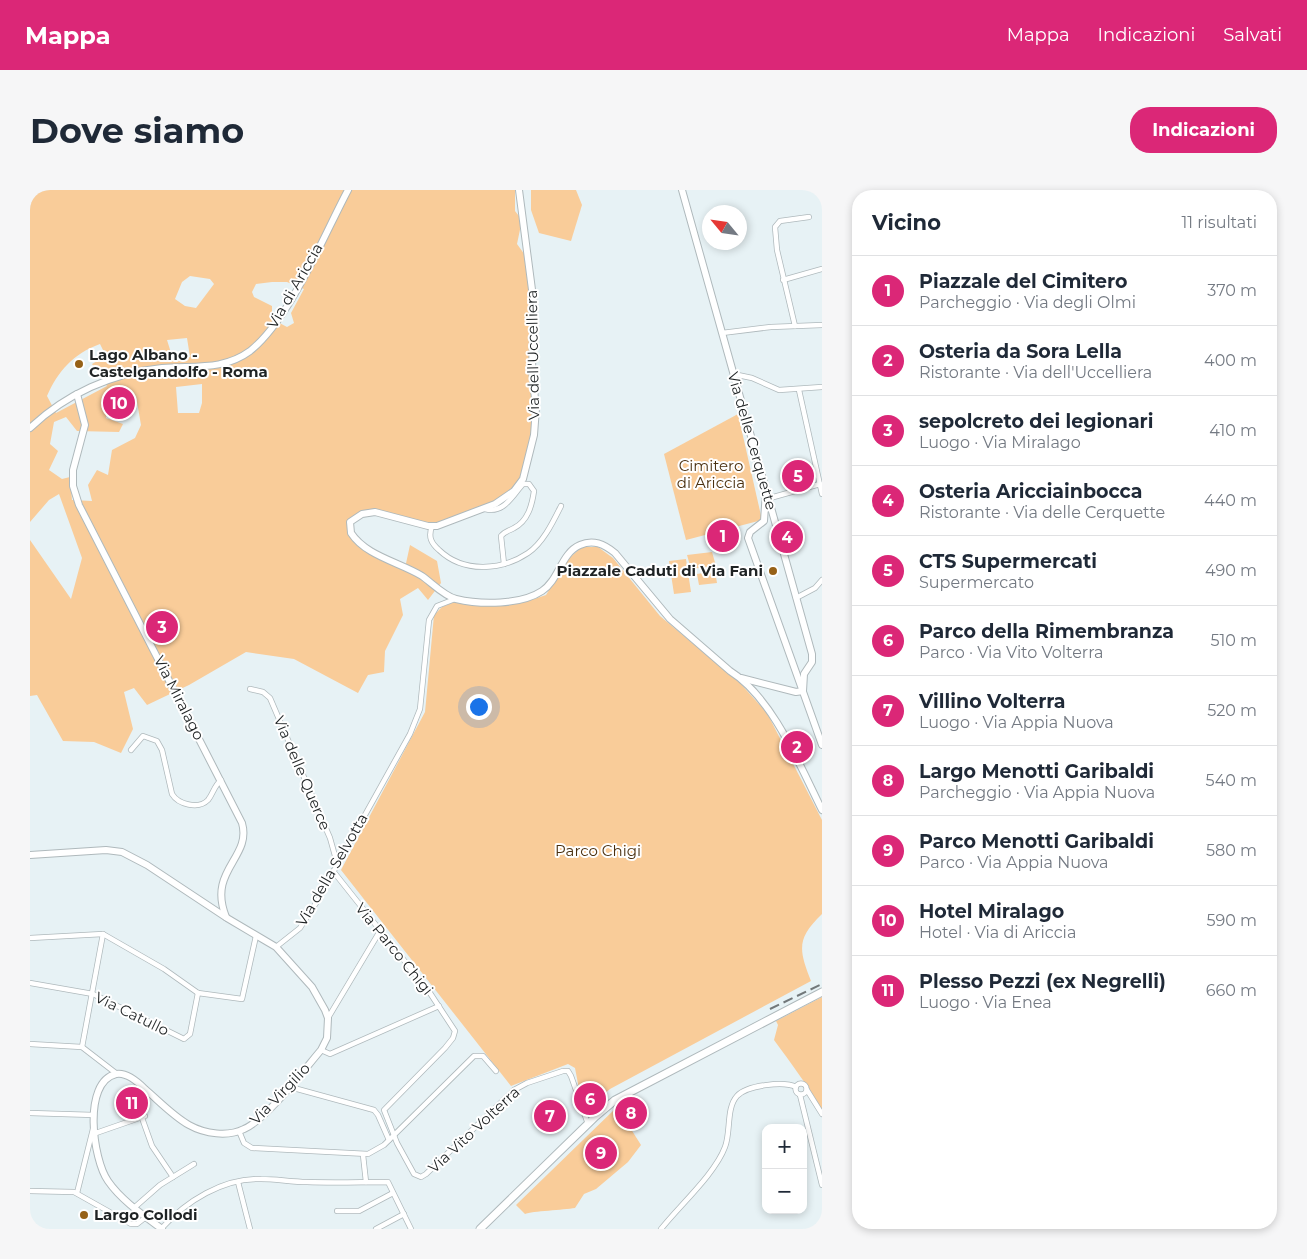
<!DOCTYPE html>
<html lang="it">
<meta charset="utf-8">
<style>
:root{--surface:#fff;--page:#f6f6f7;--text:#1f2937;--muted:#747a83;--line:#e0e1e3;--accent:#db2777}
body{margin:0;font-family:Montserrat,sans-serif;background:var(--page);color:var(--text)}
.controls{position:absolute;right:15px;bottom:15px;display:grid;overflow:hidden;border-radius:10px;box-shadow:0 2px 8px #0003}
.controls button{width:45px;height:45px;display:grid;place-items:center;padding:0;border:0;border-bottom:1px solid var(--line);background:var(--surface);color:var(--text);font:25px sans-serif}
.compass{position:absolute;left:672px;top:15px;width:45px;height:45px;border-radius:50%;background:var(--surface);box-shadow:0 2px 8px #0003;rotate:299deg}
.you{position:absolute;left:448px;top:516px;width:18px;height:18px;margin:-12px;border:4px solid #fff;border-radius:50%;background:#1a73e8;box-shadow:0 0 0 8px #1a73e833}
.badge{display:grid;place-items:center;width:32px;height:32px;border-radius:50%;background:var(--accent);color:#fff;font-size:16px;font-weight:700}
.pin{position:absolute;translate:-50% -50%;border:2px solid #fff;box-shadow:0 1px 5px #0006}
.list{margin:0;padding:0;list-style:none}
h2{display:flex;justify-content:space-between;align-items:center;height:65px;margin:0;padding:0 20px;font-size:21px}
h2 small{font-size:16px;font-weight:400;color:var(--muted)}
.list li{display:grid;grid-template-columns:32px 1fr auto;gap:15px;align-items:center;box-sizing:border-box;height:70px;padding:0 20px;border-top:1px solid var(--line)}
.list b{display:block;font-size:19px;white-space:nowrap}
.list p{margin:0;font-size:16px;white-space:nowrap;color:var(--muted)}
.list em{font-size:16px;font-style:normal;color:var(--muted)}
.map{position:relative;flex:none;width:792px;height:1039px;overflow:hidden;border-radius:20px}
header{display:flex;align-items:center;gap:30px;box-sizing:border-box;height:70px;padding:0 25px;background:var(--accent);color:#fff}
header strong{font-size:24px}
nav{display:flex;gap:28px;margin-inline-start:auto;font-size:18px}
.intro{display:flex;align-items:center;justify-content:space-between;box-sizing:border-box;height:120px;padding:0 30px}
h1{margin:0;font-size:35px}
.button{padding:12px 22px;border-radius:20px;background:var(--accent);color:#fff;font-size:18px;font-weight:700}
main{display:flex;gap:30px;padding:0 30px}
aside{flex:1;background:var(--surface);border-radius:20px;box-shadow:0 2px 8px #0003}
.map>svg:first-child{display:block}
.green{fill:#f9cc99;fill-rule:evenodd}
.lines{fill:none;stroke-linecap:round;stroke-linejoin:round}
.street-casing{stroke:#afb9bc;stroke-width:6}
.secondary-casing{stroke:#afb9bc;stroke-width:8}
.primary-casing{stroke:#afb9bc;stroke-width:9}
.street{stroke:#fff;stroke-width:4.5}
.secondary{stroke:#fff;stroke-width:6}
.primary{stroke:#fff;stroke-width:7}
.rail{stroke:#72787a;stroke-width:2;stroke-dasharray:10 5;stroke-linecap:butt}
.poi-dot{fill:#966117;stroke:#fff;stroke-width:2}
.labels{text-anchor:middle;stroke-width:4;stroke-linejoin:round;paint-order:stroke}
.street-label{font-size:15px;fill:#1f2324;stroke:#fff}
.poi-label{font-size:15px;font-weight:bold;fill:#1f2324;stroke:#fff;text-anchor:start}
.park-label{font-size:15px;fill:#4a3010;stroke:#fff}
</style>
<header>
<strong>Mappa</strong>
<nav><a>Mappa</a><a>Indicazioni</a><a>Salvati</a></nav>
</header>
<div class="intro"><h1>Dove siamo</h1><a class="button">Indicazioni</a></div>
<main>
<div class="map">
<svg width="792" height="1039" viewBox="0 0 792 1039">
<rect width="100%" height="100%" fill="#e7f2f5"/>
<!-- green -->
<g class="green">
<path d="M0,0H485V21L492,30L487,54L500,72L502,187L501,207L506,218L496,280L480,305L407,336L345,322L320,332L327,351L375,378L380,355L407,371L411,393L398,410L388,398L370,409L373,425L355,461L354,482L338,485L328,503L264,469L216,462L159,495L117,515L104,498L94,502L103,539L91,563L64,552L33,551L7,505L0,506V350L41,409L52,368L29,304L19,310L0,332ZM160,86L180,89L184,94L166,118L155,116L145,109L152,92ZM242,92H257L274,99L261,123L264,133L257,137L242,129V116L224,107L222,102L226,94ZM157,148L160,167L142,166L137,150ZM70,154L76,166L62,174L77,196L26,223L17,206C28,181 43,164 70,154ZM172,194V213L169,223H148L146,197ZM82,200L106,206L111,235L105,248L82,260L78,285L67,280L58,295L62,311L42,310L40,287L32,289L19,280L28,261L20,254L24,232L36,227L47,241L89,242L93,234L76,228Z"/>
<polygon points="501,0 546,0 552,15 541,51 509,43 501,20"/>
<polygon points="708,224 732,330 656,350 634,264"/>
<path d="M552,357H568L583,368L630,426L710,493L737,523L792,630V724C766,749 769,760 781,791L580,899L557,919L549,899L545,878L538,874L481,896L311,680L395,522L404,425L412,417L424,412L464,416L495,412L516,405L538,369Z"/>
<polygon points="682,362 686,376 661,379 657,365"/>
<polygon points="656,369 661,402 644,404 639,371"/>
<polygon points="685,381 687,393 669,395 667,384"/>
<path d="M792,807V920C778,896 761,873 744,850L748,835L746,831Z"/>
<path d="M587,917L611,955L598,972L566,999L554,1004L545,1018C534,1020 502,1021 495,1024L486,1015Z"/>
</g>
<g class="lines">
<!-- street casing -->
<g class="street-casing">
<g id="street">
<polyline points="753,90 792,79"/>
<polyline points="765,136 747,60 745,37 750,31 779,27"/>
<polyline points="692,143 741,137 792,135"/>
<polyline points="703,184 722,188 749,200 792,197"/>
<polyline points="769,200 792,304"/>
<polyline points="740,308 790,294"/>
<path d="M455,319C474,324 482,306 493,294H499L504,301C502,315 498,331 484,338C479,341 475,341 471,346L474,374"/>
<path d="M402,336C398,347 401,353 409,360C433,383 471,381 498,363C513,353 523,332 531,316"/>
<polyline points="766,408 785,398 792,390"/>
<polyline points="220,499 233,502 240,508 300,648 307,673"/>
<path d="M101,560L113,546L127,551L132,560L142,604C148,614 168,620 178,610C183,604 184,596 191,590"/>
<polyline points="303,681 400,803 425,841 423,848 415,858 354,920 367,953 384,984 391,987 396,984 484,900 497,893 533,881 538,881 541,886 558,934"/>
<polyline points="0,748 73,744 134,779 168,803"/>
<polyline points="246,757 270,738 286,713 380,544 390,519 399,430 407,416 425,409"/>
<polyline points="0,793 63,804 154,849 160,844 168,803"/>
<polyline points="168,803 212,809 226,746"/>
<polyline points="298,828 350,741"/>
<polyline points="0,854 52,857 87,884"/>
<polyline points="52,857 73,744"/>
<polyline points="291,860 300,864 409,816"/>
<circle cx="771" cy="899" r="5.5"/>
<polyline points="260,897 344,920 348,925 359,950"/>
<polyline points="777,900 792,924"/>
<polyline points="770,905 792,995"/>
<polyline points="0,923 64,925"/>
<polyline points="112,928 122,956 143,987"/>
<polyline points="209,941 214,953 222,958 338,964 354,955 444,866 453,866 466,881"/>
<polyline points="66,943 115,926"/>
<polyline points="333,965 336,992"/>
<polyline points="208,992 220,1039"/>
<polyline points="0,1001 44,1002 101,1034 107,1034 116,1027"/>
<polyline points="47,1003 63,939"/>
<polyline points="105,1017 130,995 164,974"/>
<polyline points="307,1021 329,1021 363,1003"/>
<path d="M131,1039C156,1011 193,988 231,989C246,989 262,992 277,992C304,993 331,992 358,992L381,1039"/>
<polyline points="346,1039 374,1024"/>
<path d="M631,1039C649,1016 685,984 695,957C701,942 696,918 707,906C717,895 754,891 766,897"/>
</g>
</g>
<!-- secondary casing -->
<g class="secondary-casing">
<g id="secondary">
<path d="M489,0L504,115L502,180L506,218L504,245L493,289L484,301L465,314L407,336H398L345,322L332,324L320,332L321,343C336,366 369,372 392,386C402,393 414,406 426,409C451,415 491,415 512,401C529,390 531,363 550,355C563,349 574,354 585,363L640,429L700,481C743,508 770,576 792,620"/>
<polyline points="652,0 782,464 782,472 774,484 773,501"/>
<path d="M47,204L55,235L43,280V296L49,315L212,633C222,668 177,680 196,727"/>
<path d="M0,238C36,204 82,183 132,178C163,175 193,181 220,161C260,129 293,47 318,0"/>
<polyline points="736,301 734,331 720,342 718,348 792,555"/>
<polyline points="711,488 766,502 773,501"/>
<path d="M0,665L76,660L92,662L117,675L197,728L246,757L282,797L295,820L298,828L297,848L291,860C274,880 237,929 214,939C198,947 175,944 159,935C143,926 129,911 115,899C108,892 96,882 86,884C52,892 63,970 78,991C91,1010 113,1025 132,1039"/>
</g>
</g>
<!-- primary casing -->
<g class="primary-casing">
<polyline id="primary" points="450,1039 566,926 585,910 792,802"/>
</g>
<!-- street -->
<use href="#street" class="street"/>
<!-- secondary -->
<use href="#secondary" class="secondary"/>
<!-- primary -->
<use href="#primary" class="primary"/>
<!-- rail -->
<polyline class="rail" points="740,819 792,794"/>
</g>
<!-- markers -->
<g class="poi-dot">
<circle cx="49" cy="174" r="5"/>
<circle cx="743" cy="381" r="5"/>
<circle cx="54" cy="1025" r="5"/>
</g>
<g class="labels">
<!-- street labels -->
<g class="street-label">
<text transform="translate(265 96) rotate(-60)" y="5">Via di Ariccia</text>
<text transform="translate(503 165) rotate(-91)" y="5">Via dell'Uccelliera</text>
<text transform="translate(722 251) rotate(74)" y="5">Via delle Cerquette</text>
<text transform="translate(149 508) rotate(63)" y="5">Via Miralago</text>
<text transform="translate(272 583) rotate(67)" y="5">Via delle Querce</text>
<text transform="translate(302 680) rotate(-60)" y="5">Via della Selvotta</text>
<text transform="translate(364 759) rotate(51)" y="5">Via Parco Chigi</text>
<text transform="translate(102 824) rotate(26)" y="5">Via Catullo</text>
<text transform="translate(250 904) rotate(-46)" y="5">Via Virgilio</text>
<text transform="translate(444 940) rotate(-43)" y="5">Via Vito Volterra</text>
</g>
<!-- poi labels -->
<g class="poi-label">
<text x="59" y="170">Lago Albano -<tspan x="59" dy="17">Castelgandolfo - Roma</tspan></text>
<text x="733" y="386" text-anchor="end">Piazzale Caduti di Via Fani</text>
<text x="64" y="1030">Largo Collodi</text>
</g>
<!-- park labels -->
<g class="park-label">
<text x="681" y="281">Cimitero<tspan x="681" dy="17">di Ariccia</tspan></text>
<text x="568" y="666">Parco Chigi</text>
</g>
</g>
</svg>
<div class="controls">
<button>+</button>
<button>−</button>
</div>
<svg class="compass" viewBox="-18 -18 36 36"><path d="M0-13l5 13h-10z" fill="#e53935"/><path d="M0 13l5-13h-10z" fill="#747a83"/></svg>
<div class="you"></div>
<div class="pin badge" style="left:693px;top:346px">1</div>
<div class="pin badge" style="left:767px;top:557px">2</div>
<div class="pin badge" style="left:132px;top:437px">3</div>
<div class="pin badge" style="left:757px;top:347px">4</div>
<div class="pin badge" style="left:768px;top:286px">5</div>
<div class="pin badge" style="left:560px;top:909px">6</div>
<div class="pin badge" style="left:520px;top:926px">7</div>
<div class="pin badge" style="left:601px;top:923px">8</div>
<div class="pin badge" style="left:571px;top:963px">9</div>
<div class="pin badge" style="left:89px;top:213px">10</div>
<div class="pin badge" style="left:102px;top:913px">11</div>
</div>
<aside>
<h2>Vicino<small>11 risultati</small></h2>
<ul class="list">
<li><span class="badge">1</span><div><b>Piazzale del Cimitero</b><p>Parcheggio · Via degli Olmi</p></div><em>370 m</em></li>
<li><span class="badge">2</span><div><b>Osteria da Sora Lella</b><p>Ristorante · Via dell'Uccelliera</p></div><em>400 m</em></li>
<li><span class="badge">3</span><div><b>sepolcreto dei legionari</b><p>Luogo · Via Miralago</p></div><em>410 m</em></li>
<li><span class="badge">4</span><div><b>Osteria Aricciainbocca</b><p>Ristorante · Via delle Cerquette</p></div><em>440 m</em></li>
<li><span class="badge">5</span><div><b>CTS Supermercati</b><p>Supermercato</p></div><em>490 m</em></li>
<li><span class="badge">6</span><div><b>Parco della Rimembranza</b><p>Parco · Via Vito Volterra</p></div><em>510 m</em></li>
<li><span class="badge">7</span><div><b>Villino Volterra</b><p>Luogo · Via Appia Nuova</p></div><em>520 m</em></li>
<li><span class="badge">8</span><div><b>Largo Menotti Garibaldi</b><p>Parcheggio · Via Appia Nuova</p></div><em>540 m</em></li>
<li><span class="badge">9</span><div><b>Parco Menotti Garibaldi</b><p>Parco · Via Appia Nuova</p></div><em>580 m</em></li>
<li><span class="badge">10</span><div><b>Hotel Miralago</b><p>Hotel · Via di Ariccia</p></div><em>590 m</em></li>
<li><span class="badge">11</span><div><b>Plesso Pezzi (ex Negrelli)</b><p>Luogo · Via Enea</p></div><em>660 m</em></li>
</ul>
</aside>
</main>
